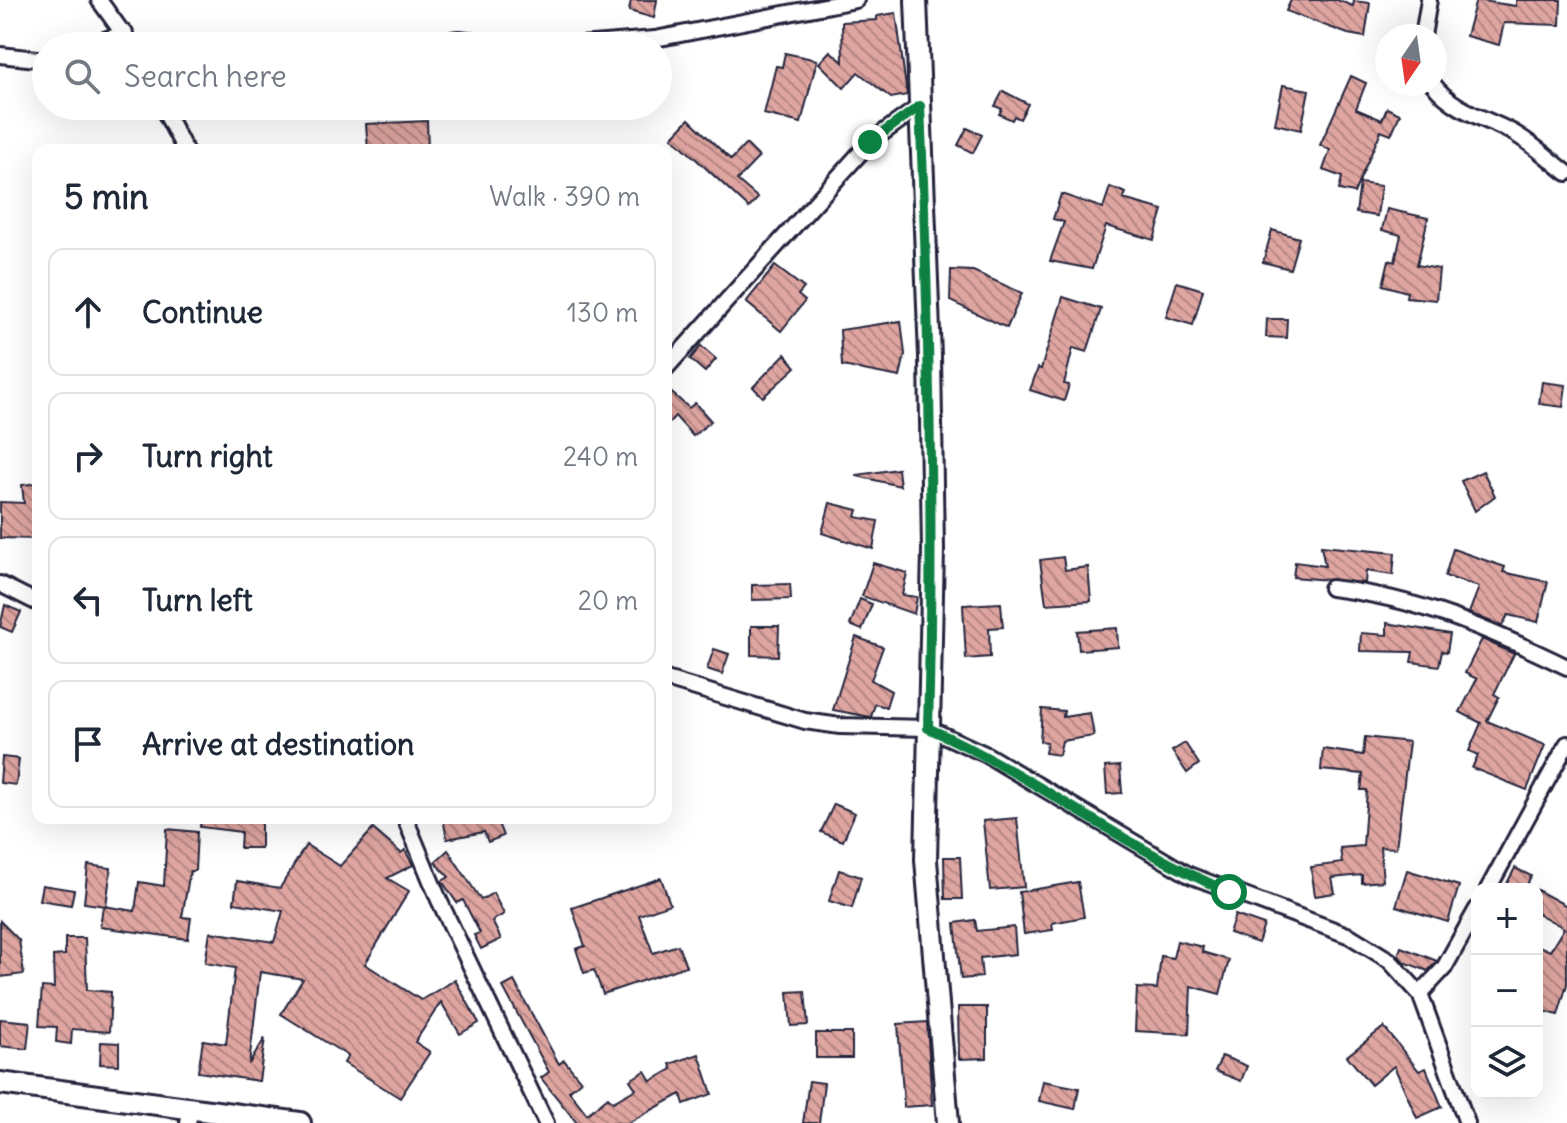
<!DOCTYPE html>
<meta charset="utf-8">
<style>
:root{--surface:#fff;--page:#f2f2f3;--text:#1f2937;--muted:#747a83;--line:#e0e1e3}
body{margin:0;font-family:Delius,sans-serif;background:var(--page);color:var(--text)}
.controls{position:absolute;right:24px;bottom:24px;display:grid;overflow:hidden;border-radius:16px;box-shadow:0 8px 32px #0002}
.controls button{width:72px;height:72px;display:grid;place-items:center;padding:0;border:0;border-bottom:2px solid var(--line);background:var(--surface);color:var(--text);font:40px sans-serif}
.compass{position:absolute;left:1375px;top:24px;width:72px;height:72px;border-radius:50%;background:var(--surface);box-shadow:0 8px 32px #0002;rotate:193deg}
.stop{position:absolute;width:24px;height:24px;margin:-18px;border:6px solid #0b8043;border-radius:50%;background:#fff}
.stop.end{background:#0b8043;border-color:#fff;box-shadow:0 2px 8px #0008}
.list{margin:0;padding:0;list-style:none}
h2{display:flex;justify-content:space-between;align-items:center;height:104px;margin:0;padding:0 32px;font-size:34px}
h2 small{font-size:26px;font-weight:400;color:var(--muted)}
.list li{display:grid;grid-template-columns:52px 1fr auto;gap:24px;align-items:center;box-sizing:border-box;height:128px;margin:0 16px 16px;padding:0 16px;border:2px solid var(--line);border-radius:16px}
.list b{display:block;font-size:30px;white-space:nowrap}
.list em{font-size:26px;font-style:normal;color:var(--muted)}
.icon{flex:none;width:44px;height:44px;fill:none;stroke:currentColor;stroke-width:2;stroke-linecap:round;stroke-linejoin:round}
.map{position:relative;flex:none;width:1567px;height:1123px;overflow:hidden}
.search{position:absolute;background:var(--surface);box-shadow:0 8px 32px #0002;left:32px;top:32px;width:640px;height:88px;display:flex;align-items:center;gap:20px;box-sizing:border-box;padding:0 28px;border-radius:44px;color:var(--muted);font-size:30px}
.panel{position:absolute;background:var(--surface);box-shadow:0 8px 32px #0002;left:32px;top:144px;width:640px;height:680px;border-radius:16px}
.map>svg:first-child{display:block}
.building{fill:url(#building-back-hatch);stroke:#22223b;stroke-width:2}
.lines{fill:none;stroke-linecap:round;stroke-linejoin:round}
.street-casing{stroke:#22223b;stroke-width:20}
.secondary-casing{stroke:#22223b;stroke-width:26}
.street{stroke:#fff;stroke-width:14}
.secondary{stroke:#fff;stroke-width:20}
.route{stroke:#0b8043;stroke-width:10}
</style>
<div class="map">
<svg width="1567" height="1123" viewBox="0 0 1567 1123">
<defs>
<pattern id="building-back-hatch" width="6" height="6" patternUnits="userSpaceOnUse" patternTransform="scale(2)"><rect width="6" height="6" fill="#dfa5a0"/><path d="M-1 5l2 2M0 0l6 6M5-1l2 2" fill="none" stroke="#b48684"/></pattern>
</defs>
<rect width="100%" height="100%" fill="#fff"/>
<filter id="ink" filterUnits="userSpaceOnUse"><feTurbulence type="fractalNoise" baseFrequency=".0125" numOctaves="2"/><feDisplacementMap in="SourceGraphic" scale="16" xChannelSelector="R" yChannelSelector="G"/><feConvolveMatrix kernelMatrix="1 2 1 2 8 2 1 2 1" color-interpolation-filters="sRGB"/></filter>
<g filter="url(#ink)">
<!-- building -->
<g class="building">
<polygon points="631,0 657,0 654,18 629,11"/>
<polygon points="1291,0 1337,0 1353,6 1354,1 1370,3 1365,37 1348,34 1286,11"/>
<polygon points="1476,0 1516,6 1516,0 1561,0 1560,25 1504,23 1499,45 1466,36"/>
<polygon points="896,13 907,95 891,98 858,72 844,88 819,63 830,51 843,62 842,22 877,20 877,16"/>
<polygon points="785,53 817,60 801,123 764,114 776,66 782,67"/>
<polygon points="1351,76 1366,83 1356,109 1382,120 1387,108 1400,114 1391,135 1381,131 1354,193 1339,190 1342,177 1323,170 1330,150 1320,145"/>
<polygon points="1283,85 1309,90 1301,130 1275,124"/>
<polygon points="1003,91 1028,104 1020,119 1014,116 1012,120 999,114 1002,109 995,106"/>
<polygon points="689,119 731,160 746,144 759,157 737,180 758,198 749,208 672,137"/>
<polygon points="427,121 428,149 368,150 366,124"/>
<polygon points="967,128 982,135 973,153 958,145"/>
<polygon points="1360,183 1381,186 1377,216 1356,213"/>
<polygon points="1110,187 1126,193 1123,199 1163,210 1154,240 1106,226 1092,269 1050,261 1064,222 1053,219 1061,194 1103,208"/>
<polygon points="1387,209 1428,218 1417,265 1439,269 1436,300 1406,297 1407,292 1383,285 1389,260 1395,262 1401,235 1382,230"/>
<polygon points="1272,230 1299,238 1290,269 1263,262"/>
<polygon points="775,266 804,288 798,295 805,301 781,331 746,302"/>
<polygon points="951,270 973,271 1022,293 1007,328 950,301"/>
<polygon points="1177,282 1203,290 1193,325 1166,317"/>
<polygon points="1063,297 1101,309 1087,352 1073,348 1064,384 1069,385 1064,401 1030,390 1038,368 1041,369"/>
<polygon points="1267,319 1287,319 1286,338 1266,337"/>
<polygon points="901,321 905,354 900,377 842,366 840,330"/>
<polygon points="701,346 716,359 705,372 690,359"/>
<polygon points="785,354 796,367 763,397 753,387"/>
<polygon points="1542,382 1566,385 1563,407 1539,404"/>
<polygon points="666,388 689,408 695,403 711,421 693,436 675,416 666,426"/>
<polygon points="898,469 900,486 857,476 857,475"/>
<polygon points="1483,471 1495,496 1475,511 1461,481"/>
<polygon points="38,483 38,539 0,538 0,502 24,503 22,485"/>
<polygon points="830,503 858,510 856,517 878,521 873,549 822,533"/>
<polygon points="1321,546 1395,553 1393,575 1366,571 1365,583 1293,577 1295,562 1325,566"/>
<polygon points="1453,549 1505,567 1503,572 1548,582 1538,622 1508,615 1502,626 1469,613 1479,587 1445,576"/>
<polygon points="1063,557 1065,570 1088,567 1091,601 1046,604 1040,560"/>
<polygon points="873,563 907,573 902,595 917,597 914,614 862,596"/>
<polygon points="790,584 791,599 752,600 752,585"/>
<polygon points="860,599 872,604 862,630 850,625"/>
<polygon points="1001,603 1003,627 989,628 990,657 966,659 963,605"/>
<polygon points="5,605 21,612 12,632 0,627"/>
<polygon points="1387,623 1450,634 1447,652 1442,651 1439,666 1411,662 1413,652 1360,651 1361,633 1387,635"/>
<polygon points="751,626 779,626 778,656 751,655"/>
<polygon points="1117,628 1118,647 1079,650 1077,631"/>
<polygon points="856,637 883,647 871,680 891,691 886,707 875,704 871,717 833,710"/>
<polygon points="1482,639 1514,654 1494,694 1499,697 1487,721 1545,745 1527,790 1472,768 1478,755 1469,751 1481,723 1460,712 1477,679 1465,673"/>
<polygon points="714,649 729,654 722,674 707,669"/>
<polygon points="1042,709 1064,711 1063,717 1090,713 1094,736 1062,741 1059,755 1045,753 1047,742 1040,741"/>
<polygon points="1365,737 1409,742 1396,848 1380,847 1383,881 1362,883 1362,875 1332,878 1335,893 1315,896 1311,867 1342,863 1340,848 1363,846 1367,790 1361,790 1363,774 1321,770 1323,749 1363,755"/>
<polygon points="1185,743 1199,764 1187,773 1172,751"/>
<polygon points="2,757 19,759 16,785 0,783"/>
<polygon points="1120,766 1122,793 1107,794 1105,767"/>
<polygon points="834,804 855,813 843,841 821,832"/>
<polygon points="201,818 261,818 261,848 240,848 241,832 200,827"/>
<polygon points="443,818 496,818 503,836 488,842 484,832 447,839"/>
<polygon points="1017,818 1024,887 990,890 983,821"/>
<polygon points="167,829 197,832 195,871 190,871 182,917 191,918 188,939 100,927 103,906 135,911 139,882 164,886"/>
<polygon points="373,829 401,853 405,850 413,865 387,878 409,891 365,964 421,1000 455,980 479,1023 460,1034 441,1002 415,1042 430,1052 400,1098 344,1063 348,1056 281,1014 303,979 260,972 249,1064 265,1038 259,1081 198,1072 203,1040 226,1044 235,968 205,963 210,932 274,942 283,911 234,903 237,881 280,888 306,845 340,866"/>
<polygon points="448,850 481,900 493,893 504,914 492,921 501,939 481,949 474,935 480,933 463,900 457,903 442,881 449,877 435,862"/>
<polygon points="944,857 960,857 962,899 945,899"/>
<polygon points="88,865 111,868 106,906 84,903"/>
<polygon points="1515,868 1531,876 1525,889 1504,889"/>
<polygon points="839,870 861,877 852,908 829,901"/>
<polygon points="1407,870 1459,886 1448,922 1396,906"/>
<polygon points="661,878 670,904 639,915 653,953 678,945 686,966 603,994 594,970 584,973 576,949 585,946 572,908"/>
<polygon points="1078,882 1084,917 1052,923 1053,930 1024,934 1019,892"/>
<polygon points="42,885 74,890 71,905 39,900"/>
<polygon points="1537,890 1567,906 1567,984 1558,1015 1537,1009 1537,945 1550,951 1564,928 1537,913"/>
<polygon points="1235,915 1264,925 1258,943 1229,933"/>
<polygon points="975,920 977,931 1014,927 1016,954 980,958 982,977 961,979 955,923"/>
<polygon points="0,921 19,940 24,974 0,977"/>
<polygon points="65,938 85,938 87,990 111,992 109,1032 72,1029 71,1044 56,1042 57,1027 39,1026 42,987 54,988 53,956 65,955"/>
<polygon points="1177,941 1203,947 1202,952 1229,960 1220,994 1191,986 1189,1034 1135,1031 1137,988 1157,989 1161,956 1173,958"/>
<polygon points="1401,947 1437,961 1428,971 1404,962 1398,955"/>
<polygon points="514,981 559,1064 564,1060 581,1081 569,1091 587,1114 608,1097 613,1102 636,1089 630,1080 645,1071 651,1081 672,1069 670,1064 699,1054 712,1094 684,1104 681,1094 628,1123 577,1123 541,1078 549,1072 503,987"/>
<polygon points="805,991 808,1025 791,1026 788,992"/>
<polygon points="958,1007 987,1007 987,1058 959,1059"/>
<polygon points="0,1019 30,1022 27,1049 0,1046"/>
<polygon points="927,1022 932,1105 904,1107 898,1024"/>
<polygon points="1384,1027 1419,1071 1426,1068 1442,1107 1417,1118 1394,1066 1371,1085 1347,1056"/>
<rect x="816" y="1033" width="36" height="25"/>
<polygon points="101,1042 119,1043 119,1065 100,1064"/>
<polygon points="1222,1056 1247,1066 1241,1081 1215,1071"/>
<polygon points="809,1081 824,1083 819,1123 803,1123"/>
<polygon points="1043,1081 1079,1088 1075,1109 1039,1101"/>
</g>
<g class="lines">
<!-- street casing -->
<g class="street-casing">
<g id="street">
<polyline points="99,0 132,46"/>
<polyline points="1423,36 1429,0"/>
<polyline points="87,46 125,33"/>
<polyline points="407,46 459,39 519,46"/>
<polyline points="567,46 655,39 856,0"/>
<polyline points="0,55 46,60"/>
<path d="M1433,84C1453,110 1484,118 1512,132C1532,143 1549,159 1567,173"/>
<polyline points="162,106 185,150"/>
<polyline points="165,112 184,106"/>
<polyline points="666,368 870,142 920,106"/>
<polyline points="0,584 38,603"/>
<path d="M1331,588C1419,598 1488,629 1567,667"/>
<polyline points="666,679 805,721 840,726 928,728 987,755 1189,875 1350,936 1389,960 1420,994 1467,1123"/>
<polyline points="405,818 439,900 546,1123"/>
<polyline points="1488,889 1567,744"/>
<polyline points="1420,994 1444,968 1477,909"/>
<polyline points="188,1123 191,1107"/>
</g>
</g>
<!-- secondary casing -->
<g class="secondary-casing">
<g id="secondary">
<polyline points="916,0 930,357 933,550 926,860 948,1123"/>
<polyline points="0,1083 300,1123"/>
</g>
</g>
<!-- street -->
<use href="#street" class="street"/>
<!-- secondary -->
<use href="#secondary" class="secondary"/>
</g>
</g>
<g class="lines" filter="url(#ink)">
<!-- route -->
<path class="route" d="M870,142L920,106C929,314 934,520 928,728C1033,775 1123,847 1229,892"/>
</g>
</svg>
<div class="controls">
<button>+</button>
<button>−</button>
<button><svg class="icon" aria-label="layers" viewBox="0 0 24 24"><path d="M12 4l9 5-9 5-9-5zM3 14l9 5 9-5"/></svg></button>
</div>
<svg class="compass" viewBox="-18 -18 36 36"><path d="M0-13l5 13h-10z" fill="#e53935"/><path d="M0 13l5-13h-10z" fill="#747a83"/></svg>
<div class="stop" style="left:1229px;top:892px"></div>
<div class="stop end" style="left:870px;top:142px"></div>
<div class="search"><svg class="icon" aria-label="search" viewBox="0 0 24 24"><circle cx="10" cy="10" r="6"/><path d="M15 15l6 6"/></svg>Search here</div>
<section class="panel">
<h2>5 min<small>Walk · 390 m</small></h2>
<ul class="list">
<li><svg class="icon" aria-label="ahead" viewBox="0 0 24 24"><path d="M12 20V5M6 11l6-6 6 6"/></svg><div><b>Continue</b></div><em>130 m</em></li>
<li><svg class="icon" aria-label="right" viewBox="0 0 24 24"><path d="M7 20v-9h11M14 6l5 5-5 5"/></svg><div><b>Turn right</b></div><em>240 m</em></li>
<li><svg class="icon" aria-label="left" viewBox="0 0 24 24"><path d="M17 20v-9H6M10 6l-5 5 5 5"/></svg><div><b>Turn left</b></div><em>20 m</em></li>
<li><svg class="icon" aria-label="arrive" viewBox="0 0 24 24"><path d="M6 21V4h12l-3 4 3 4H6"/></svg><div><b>Arrive at destination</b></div></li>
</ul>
</section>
</div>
